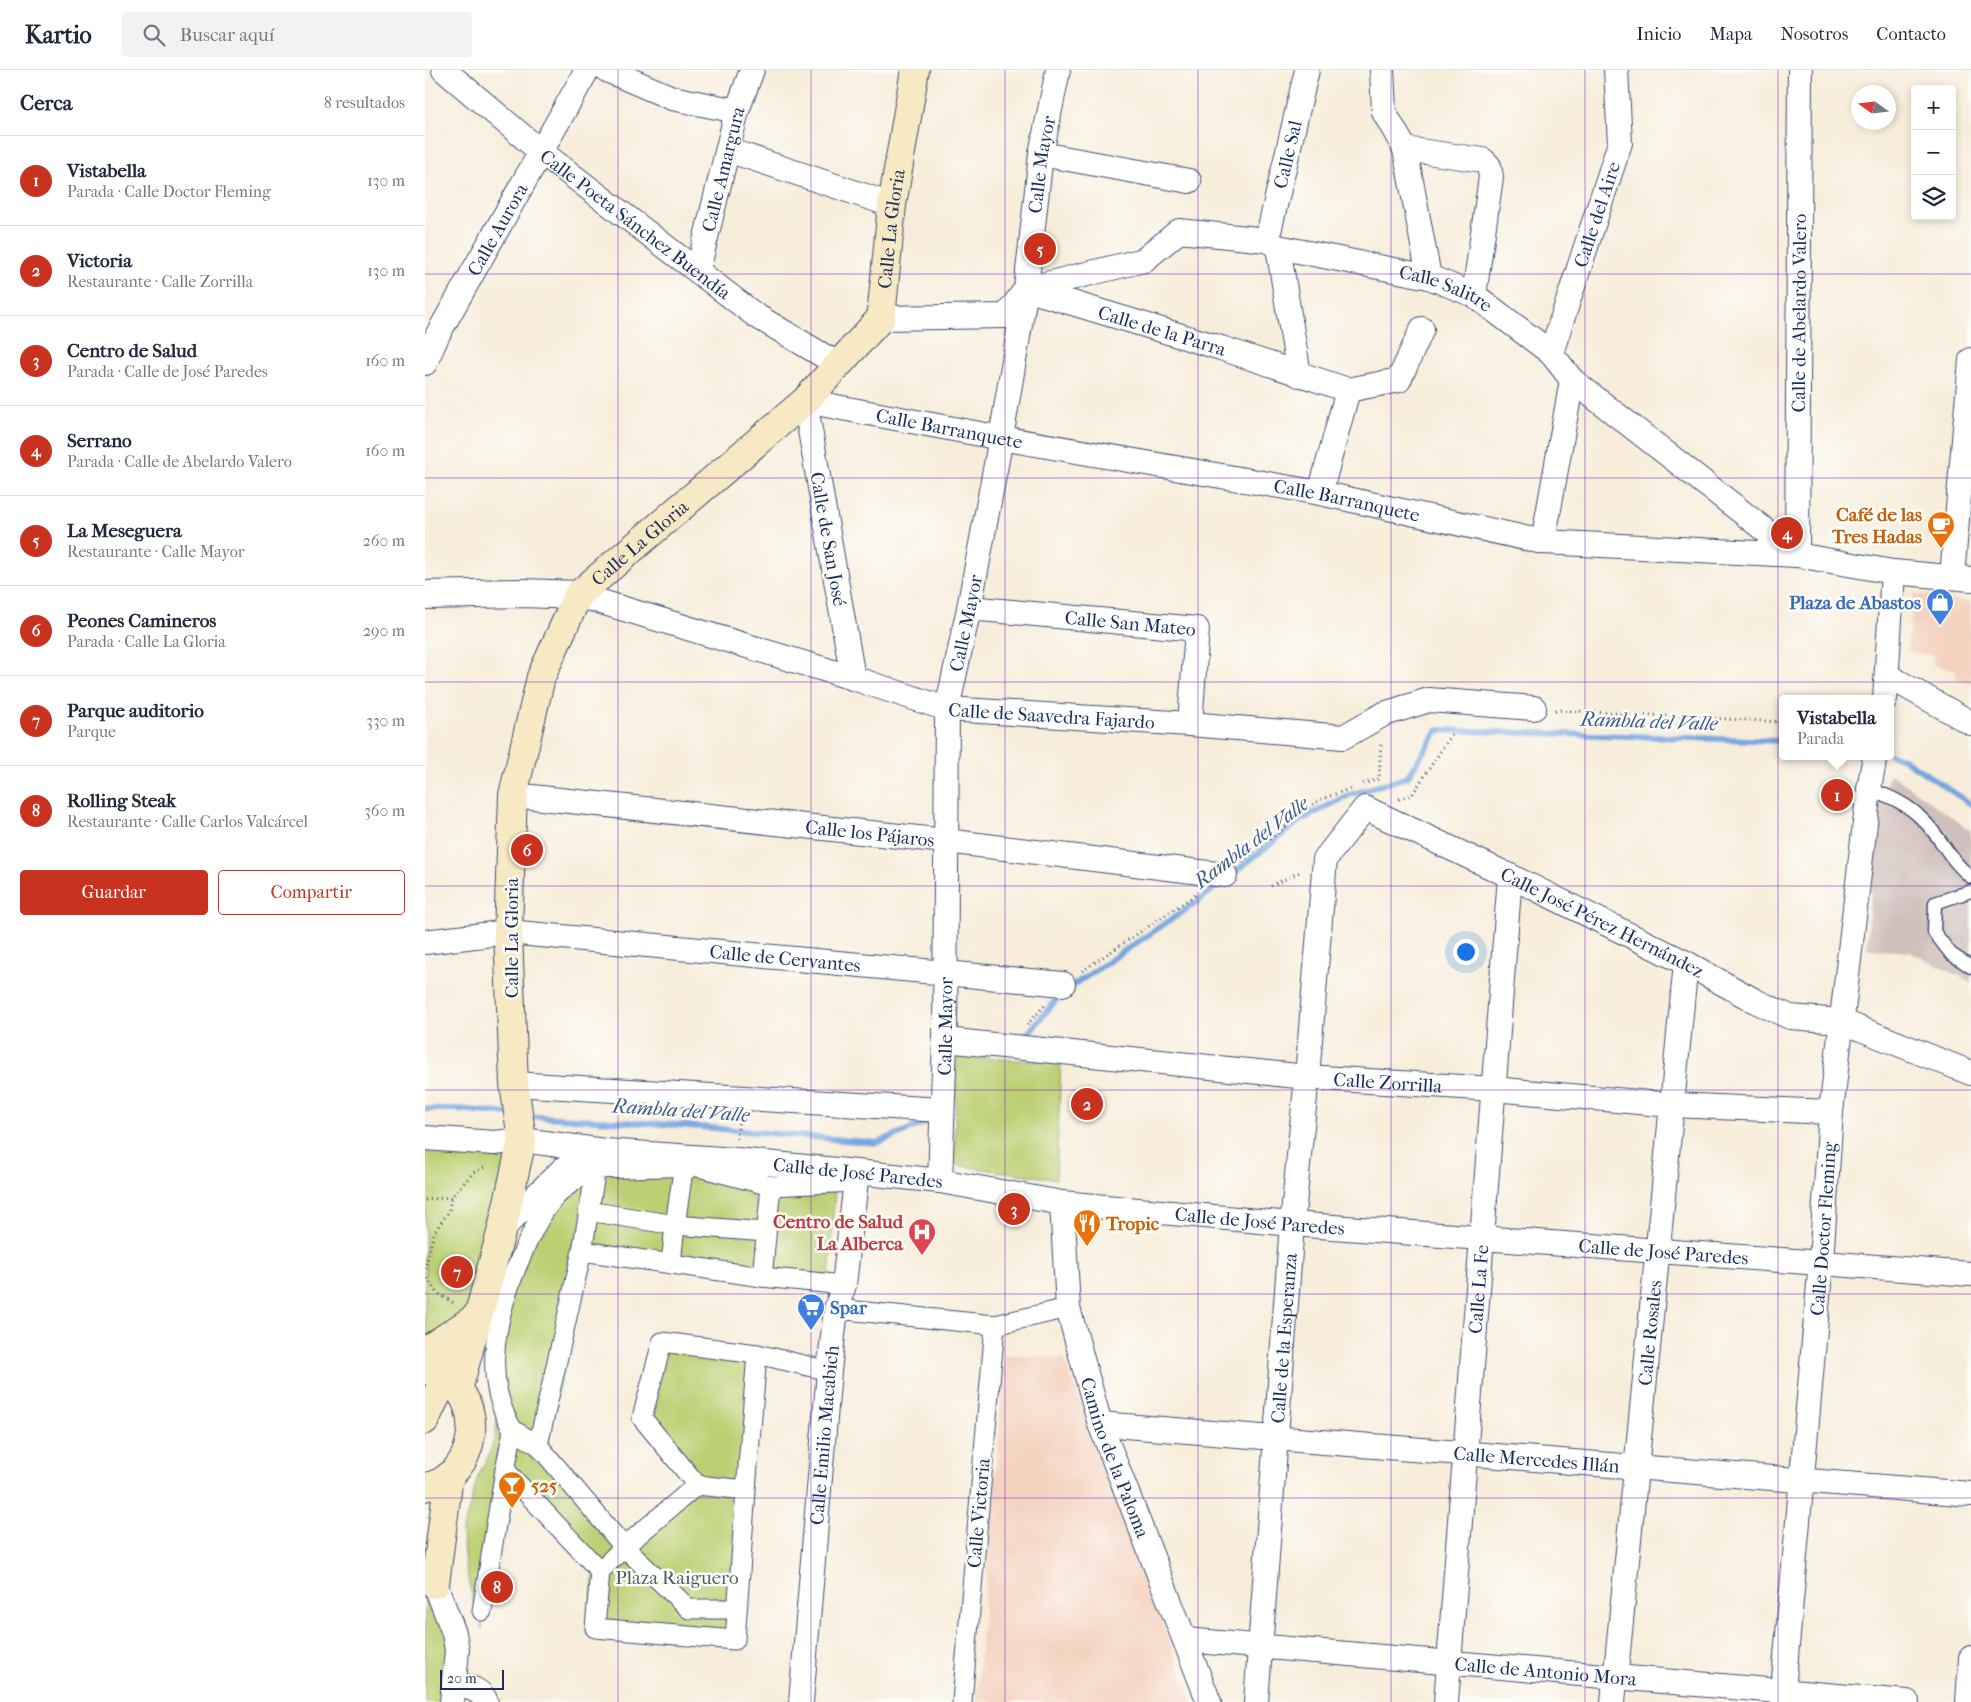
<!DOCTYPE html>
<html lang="es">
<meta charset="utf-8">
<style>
:root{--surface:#fff;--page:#f2f2f3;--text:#1f2937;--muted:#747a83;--line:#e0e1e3;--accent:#c8321e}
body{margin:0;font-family:"IM FELL French Canon",serif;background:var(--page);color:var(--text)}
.controls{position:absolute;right:15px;top:15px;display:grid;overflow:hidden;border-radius:5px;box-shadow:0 2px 8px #0003}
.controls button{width:45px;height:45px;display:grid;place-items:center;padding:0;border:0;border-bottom:1px solid var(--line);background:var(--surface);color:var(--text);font:25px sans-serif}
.compass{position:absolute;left:1426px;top:15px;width:45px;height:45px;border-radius:50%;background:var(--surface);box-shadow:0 2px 8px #0003;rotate:284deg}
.scale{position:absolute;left:15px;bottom:12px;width:64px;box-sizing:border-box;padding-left:5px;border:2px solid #1b2f5e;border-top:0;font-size:14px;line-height:18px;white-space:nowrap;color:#1b2f5e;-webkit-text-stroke:4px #fdfcf7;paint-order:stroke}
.you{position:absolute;left:1040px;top:881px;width:18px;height:18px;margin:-12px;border:4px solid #fff;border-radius:50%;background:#1a73e8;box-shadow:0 0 0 8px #1a73e833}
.badge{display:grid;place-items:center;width:32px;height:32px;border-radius:50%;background:var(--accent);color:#fff;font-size:16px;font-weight:700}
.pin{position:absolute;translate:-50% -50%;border:2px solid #fff;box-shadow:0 1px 5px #0006}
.popup{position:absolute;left:1354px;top:625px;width:115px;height:65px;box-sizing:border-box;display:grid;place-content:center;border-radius:5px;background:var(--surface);filter:drop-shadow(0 1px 4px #0005);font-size:16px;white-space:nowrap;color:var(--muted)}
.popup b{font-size:19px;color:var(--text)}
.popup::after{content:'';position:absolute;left:50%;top:100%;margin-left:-10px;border:10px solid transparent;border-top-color:var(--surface)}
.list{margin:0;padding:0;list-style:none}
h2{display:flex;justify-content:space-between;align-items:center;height:65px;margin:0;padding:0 20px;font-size:21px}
h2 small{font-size:16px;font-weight:400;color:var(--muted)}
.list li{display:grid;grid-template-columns:32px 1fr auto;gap:15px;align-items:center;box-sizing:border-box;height:90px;padding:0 20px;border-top:1px solid var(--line)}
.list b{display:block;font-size:19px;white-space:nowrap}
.list p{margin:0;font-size:16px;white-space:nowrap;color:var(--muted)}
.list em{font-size:16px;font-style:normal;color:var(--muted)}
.actions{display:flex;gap:10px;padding:15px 20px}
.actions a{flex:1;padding:11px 0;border:1px solid var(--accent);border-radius:5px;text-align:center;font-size:18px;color:var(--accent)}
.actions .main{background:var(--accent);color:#fff}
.icon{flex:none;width:28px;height:28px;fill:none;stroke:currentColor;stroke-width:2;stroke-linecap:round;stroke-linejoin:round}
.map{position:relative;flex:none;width:1546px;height:1632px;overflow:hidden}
header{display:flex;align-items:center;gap:30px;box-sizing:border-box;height:70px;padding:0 25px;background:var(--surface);border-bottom:1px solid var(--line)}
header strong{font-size:24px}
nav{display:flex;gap:28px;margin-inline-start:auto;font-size:18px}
.search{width:350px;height:45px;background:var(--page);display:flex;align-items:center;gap:12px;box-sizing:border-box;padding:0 18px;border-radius:5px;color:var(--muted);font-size:19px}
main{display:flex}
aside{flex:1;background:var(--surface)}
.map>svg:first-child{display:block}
.built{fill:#f4d3c0}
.industrial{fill:#d0c0bc}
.green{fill:#bcd073;stroke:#6c8068}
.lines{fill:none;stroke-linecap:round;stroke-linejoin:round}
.stream{stroke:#77a6e0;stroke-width:6}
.service-casing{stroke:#3c4c71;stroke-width:15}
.pedestrian-casing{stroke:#3c4c71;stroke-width:21}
.minor-casing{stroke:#3c4c71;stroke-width:26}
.tertiary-casing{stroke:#3c4c71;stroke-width:30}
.secondary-casing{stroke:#3c4c71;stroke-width:30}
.path{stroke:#3c4c71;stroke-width:3;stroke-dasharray:1 4;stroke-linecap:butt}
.service{stroke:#fff;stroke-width:12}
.pedestrian{stroke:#fff;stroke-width:19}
.minor{stroke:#fff;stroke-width:24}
.tertiary{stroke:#fff;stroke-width:28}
.secondary{stroke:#f6e9c3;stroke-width:28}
.grid{fill:none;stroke:#7b2cbf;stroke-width:1;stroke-opacity:0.55}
.labels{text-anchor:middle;stroke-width:5;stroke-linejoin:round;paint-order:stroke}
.street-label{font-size:19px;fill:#1b2f5e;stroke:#fdfcf7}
.food-label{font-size:19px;font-weight:bold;fill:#c56008;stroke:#fdfcf7;text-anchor:start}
.shop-label{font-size:19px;font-weight:bold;fill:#366cbe;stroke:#fdfcf7;text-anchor:end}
.health-label{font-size:19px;font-weight:bold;fill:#be3a42;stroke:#fdfcf7;text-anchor:end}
.park-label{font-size:19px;fill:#4b5f64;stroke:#fdfcf7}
.water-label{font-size:20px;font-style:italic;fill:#3b598c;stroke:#fdfcf7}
</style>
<header>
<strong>Kartio</strong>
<div class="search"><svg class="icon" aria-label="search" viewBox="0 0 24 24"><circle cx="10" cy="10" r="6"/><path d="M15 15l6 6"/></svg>Buscar aquí</div>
<nav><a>Inicio</a><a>Mapa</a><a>Nosotros</a><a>Contacto</a></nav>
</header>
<main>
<aside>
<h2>Cerca<small>8 resultados</small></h2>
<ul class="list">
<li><span class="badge">1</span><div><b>Vistabella</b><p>Parada · Calle Doctor Fleming</p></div><em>130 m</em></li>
<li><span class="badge">2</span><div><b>Victoria</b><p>Restaurante · Calle Zorrilla</p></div><em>130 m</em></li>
<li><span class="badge">3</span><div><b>Centro de Salud</b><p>Parada · Calle de José Paredes</p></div><em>160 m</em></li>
<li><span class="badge">4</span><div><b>Serrano</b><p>Parada · Calle de Abelardo Valero</p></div><em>160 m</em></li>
<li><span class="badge">5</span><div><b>La Meseguera</b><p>Restaurante · Calle Mayor</p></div><em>260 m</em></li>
<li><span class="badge">6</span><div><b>Peones Camineros</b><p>Parada · Calle La Gloria</p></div><em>290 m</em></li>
<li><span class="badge">7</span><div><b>Parque auditorio</b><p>Parque</p></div><em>330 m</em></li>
<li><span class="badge">8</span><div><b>Rolling Steak</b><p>Restaurante · Calle Carlos Valcárcel</p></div><em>360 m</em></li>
</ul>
<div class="actions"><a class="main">Guardar</a><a>Compartir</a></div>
</aside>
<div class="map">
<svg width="1546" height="1632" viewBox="0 0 1546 1632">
<rect width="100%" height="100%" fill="#fdfcf7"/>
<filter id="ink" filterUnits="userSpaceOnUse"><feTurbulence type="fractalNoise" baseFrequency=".02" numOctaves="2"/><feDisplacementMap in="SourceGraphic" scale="10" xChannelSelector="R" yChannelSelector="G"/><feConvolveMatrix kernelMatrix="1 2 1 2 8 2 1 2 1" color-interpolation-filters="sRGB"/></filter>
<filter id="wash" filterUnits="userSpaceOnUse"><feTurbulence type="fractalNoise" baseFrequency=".0096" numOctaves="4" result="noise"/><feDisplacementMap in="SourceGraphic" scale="20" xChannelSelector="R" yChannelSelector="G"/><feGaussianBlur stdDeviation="1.12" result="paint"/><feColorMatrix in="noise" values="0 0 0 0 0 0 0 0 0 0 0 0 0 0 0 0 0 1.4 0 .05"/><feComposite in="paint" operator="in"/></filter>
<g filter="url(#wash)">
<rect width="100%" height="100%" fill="#f7edda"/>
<!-- built -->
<g class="built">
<polygon points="1489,523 1546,532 1546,613 1532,610 1531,600 1508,595 1508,586 1482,581"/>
<polygon points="580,1285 639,1288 767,1632 551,1632"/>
</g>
<!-- industrial -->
<polygon class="industrial" points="1466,704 1546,761 1546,912 1485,882 1442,879 1452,727"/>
<!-- green -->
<g class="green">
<polygon points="532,986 636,993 631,1109 529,1095"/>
<polygon points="0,1068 97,1070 53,1246 0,1281"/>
<polygon points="193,1084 410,1119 404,1209 163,1185 122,1374 202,1467 265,1409 215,1348 232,1270 334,1280 311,1573 162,1562 170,1500 85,1407 57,1559 48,1531 40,1494 37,1463 54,1404 64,1385 70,1368 73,1345 64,1281 120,1129"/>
<polygon points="0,1511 29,1563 27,1632 0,1632"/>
</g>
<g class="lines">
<!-- stream -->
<g class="stream">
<polyline points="1466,685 1477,688 1546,734"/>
<polyline points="805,806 876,750 924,725 982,707 1013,660 1358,671"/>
<polyline points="600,967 637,923 772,832 797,812"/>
<polyline points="0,1039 32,1039 86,1044"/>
<polyline points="101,1046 253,1055 452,1073 504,1051"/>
</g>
</g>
</g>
<g filter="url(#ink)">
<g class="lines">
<!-- service casing -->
<g class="service-casing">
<g id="service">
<path d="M1444,719C1464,726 1483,734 1498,750C1517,768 1523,789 1546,807"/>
<polyline points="1546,821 1510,833 1509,862 1526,884 1546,897"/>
</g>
</g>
<!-- pedestrian casing -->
<g class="pedestrian-casing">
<g id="pedestrian">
<polyline points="163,1141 250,1155 341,1162"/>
<polyline points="246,1194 250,1155 258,1101 270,1096"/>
<polyline points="337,1207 346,1116"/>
<polyline points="419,1215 337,1207 157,1181 171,1099 270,1096 346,1116 430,1112"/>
<polyline points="411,1239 570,1255 643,1238"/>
<path d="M88,1360C55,1307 72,1242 95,1189C103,1170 113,1148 126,1132C138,1117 154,1107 171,1099"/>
<polyline points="113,1375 157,1181"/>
<polyline points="272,1415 217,1348 237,1272 332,1284"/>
<polyline points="321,1420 310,1570 170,1558 175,1501 199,1477 272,1415 321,1420 332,1284 404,1301"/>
<polyline points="175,1501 80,1400 88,1360 113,1375 199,1477 264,1539 312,1539"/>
<polyline points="57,1541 80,1400"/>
<polyline points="537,1632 570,1255"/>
</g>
</g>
<!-- minor casing -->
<g class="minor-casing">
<g id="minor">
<path id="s1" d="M19,0L115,81L330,245L414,295"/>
<polyline points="182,0 247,28 312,41"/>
<polyline points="957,0 959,42 980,79 1058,90 1064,96 1066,107 1049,225"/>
<polyline points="980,79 1004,207"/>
<polyline points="303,80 467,135"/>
<polyline points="616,84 764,111"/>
<path id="s2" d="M842,170L882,0"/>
<polyline points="853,177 874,305"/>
<path id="s3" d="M273,200L312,41L327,0"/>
<path id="s4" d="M601,219L719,190L754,161L842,170L853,177L1004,207L1049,225L1126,283L1147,310L1372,485"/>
<path id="s5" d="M456,248L581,246L601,219L796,278L923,320L895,423"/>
<path id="s6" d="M1126,283L1195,73L1191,0"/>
<path id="s7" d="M0,293L13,264L162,0"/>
<polyline points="923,320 974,310 997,259"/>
<polyline points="1118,472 1147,310"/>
<path id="s8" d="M1372,485L1375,0"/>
<polyline points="1527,506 1546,290"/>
<path id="s9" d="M153,525L428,608L522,639L765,654L918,667L959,644L1004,630L1109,638"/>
<path id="s10" d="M544,538L772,559L765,654"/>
<polyline points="1463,606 1546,653"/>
<path id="s11" d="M428,608L380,331L576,368L895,423L1118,472L1372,485L1468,502L1546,509"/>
<polyline points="1460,629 1468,502"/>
<path id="s12" d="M88,725L521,771L800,805"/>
<path id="s13" d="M0,872L83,862L638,914"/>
<path id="s14" d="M520,970L882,1007L1068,1019L1247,1035L1406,1042"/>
<polyline points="89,1014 516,1040"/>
<path id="s15" d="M0,1068L69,1073L97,1070L180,1081L311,1090L432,1102L515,1111L637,1133L867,1154L1546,1204"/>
<path id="s16" d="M515,1111L520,970L522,639L544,538L576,368L601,219L616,84L633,0"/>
<path id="s17" d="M637,1133L643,1238L675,1354L784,1632"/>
<polyline points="77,1159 138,1099 153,1090 177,1082"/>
<path id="s18" d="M675,1354L1546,1424"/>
<polyline points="10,1514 29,1563 32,1580 27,1632"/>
<path id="s19" d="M760,1570L1482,1632"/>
<path d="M29,1614C41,1617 56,1618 61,1632"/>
<path id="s20" d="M376,1632L404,1301L411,1239L419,1215L432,1102"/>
<path id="s21" d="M831,1632L867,1154L882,1007L900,789L940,738L1085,806L1261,893L1330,931L1365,947L1416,951L1546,1003"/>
<path id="s22" d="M1021,1632L1085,806"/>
<path id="s23" d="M1188,1632L1261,893"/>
<path id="s24" d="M1357,1632L1396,1192L1406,1042L1444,719L1450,686"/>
<polyline points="1543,1632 1546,1588"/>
</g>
</g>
<!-- tertiary casing -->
<g class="tertiary-casing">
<polyline id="tertiary" points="0,525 97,523 153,525"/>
</g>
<!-- secondary casing -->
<g class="secondary-casing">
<g id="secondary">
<polyline points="0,1281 53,1246"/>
<path d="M0,1299C13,1304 24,1308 33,1319C60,1351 44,1410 0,1417"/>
<path id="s25" d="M33,1320L77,1159L97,1070L89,1014L83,862L88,725L116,607L153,525L380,331L456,248L467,135L490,0"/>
<polyline points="0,1350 28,1291"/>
<polyline points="10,1514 24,1406"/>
</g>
</g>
<!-- path -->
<g class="path">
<polyline points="1130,640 1358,652"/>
<polyline points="938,714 954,709 956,672"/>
<polyline points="974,729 987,725 1028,662"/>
<polyline points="817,791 894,730 927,718"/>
<polyline points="846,816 877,801"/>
<polyline points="657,901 772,824"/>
<polyline points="602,955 621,934"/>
<polyline points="312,1069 314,1048"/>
<polyline points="0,1130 26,1127 48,1103 62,1096"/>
<polyline points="0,1199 9,1163 24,1141 26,1127"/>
<polyline points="0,1204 11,1222 29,1233"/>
</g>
<!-- service -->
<use href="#service" class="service"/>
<!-- pedestrian -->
<use href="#pedestrian" class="pedestrian"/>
<!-- minor -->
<use href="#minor" class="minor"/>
<!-- tertiary -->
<use href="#tertiary" class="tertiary"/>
<!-- secondary -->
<use href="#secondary" class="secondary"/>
</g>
</g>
<!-- grid -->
<path class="grid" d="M193,0V1632M386,0V1632M580,0V1632M773,0V1632M966,0V1632M1160,0V1632M1353,0V1632M0,204H1546M0,408H1546M0,612H1546M0,816H1546M0,1020H1546M0,1224H1546M0,1428H1546"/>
<!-- icons -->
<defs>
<g id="cafe-pin" transform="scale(1.4375)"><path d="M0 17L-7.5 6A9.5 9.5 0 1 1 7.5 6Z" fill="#e8710a" stroke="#fdfcf7"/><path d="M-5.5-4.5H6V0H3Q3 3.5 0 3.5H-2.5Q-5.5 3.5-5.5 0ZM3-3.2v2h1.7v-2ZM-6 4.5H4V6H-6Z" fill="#fff"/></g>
<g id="shop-pin" transform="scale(1.4375)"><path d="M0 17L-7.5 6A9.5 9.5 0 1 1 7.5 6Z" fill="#3f7fe0" stroke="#fdfcf7"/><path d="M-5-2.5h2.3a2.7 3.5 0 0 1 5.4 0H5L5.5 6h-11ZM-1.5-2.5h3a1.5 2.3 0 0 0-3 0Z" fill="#fff"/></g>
<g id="restaurant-pin" transform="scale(1.4375)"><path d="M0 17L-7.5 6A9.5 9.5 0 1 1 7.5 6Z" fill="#e8710a" stroke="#fdfcf7"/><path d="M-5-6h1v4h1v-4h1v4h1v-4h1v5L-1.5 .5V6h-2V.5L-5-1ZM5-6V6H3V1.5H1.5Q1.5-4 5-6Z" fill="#fff"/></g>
<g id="hospital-pin" transform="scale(1.4375)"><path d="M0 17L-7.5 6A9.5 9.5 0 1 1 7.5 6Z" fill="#e0444e" stroke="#fdfcf7"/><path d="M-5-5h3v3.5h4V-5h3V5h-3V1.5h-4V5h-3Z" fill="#fff"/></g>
<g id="supermarket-pin" transform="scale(1.4375)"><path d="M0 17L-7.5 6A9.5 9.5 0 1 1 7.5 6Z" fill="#3f7fe0" stroke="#fdfcf7"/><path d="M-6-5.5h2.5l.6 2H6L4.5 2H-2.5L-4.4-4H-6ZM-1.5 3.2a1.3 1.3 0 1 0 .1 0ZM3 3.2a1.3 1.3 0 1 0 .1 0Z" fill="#fff"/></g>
<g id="bar-pin" transform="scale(1.4375)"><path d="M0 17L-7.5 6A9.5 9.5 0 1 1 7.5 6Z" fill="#e8710a" stroke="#fdfcf7"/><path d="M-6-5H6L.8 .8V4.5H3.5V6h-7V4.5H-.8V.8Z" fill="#fff"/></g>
</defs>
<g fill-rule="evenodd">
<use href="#cafe-pin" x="1516" y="455"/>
<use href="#shop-pin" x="1515" y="532"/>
<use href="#restaurant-pin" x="662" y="1153"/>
<use href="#hospital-pin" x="497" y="1162"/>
<use href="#supermarket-pin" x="386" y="1237"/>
<use href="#bar-pin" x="87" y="1415"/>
</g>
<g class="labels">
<!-- street labels -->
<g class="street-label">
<text dy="7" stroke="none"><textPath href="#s2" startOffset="88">Calle Sal</textPath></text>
<text dy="7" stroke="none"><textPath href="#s16" startOffset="1025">Calle Mayor</textPath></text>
<text dy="7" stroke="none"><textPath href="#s3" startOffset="104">Calle Amargura</textPath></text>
<text dy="7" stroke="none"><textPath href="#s6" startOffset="146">Calle del Aire</textPath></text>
<text dy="7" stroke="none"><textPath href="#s1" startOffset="246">Calle Poeta Sánchez Buendía</textPath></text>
<text dy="7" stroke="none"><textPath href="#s7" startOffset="152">Calle Aurora</textPath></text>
<text dy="7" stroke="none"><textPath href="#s25" startOffset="1316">Calle La Gloria</textPath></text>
<text dy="7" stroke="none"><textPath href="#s4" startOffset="442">Calle Salitre</textPath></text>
<text dy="7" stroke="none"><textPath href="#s8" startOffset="242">Calle de Abelardo Valero</textPath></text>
<text dy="7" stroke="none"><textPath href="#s5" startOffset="301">Calle de la Parra</textPath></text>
<text dy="7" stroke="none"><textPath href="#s11" startOffset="428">Calle Barranquete</textPath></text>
<text dy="7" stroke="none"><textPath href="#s11" startOffset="832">Calle Barranquete</textPath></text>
<text transform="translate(404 469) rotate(80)" y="7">Calle de San José</text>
<text dy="7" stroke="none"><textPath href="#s25" startOffset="896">Calle La Gloria</textPath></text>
<text dy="7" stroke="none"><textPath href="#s16" startOffset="560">Calle Mayor</textPath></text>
<text dy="7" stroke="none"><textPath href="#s10" startOffset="162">Calle San Mateo</textPath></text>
<text dy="7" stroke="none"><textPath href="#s9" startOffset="491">Calle de Saavedra Fajardo</textPath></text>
<text dy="7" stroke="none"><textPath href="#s12" startOffset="359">Calle los Pájaros</textPath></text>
<text dy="7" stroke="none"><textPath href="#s21" startOffset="1174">Calle José Pérez Hernández</textPath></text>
<text transform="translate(86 868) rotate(-90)" y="7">Calle La Gloria</text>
<text dy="7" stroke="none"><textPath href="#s13" startOffset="362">Calle de Cervantes</textPath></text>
<text dy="7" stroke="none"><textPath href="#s16" startOffset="155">Calle Mayor</textPath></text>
<text dy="7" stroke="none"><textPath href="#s14" startOffset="445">Calle Zorrilla</textPath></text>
<text dy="7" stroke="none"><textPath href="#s15" startOffset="435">Calle de José Paredes</textPath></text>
<text dy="7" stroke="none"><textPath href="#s15" startOffset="840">Calle de José Paredes</textPath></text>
<text dy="7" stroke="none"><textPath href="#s24" startOffset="475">Calle Doctor Fleming</textPath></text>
<text dy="7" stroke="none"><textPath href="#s15" startOffset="1245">Calle de José Paredes</textPath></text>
<text dy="7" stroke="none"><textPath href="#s22" startOffset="414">Calle La Fe</textPath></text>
<text dy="7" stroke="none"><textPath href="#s23" startOffset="371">Calle Rosales</textPath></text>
<text dy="7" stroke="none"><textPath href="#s21" startOffset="365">Calle de la Esperanza</textPath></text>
<text dy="7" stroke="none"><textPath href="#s20" startOffset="268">Calle Emilio Macabich</textPath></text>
<text dy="7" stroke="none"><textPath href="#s17" startOffset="262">Camino de la Paloma</textPath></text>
<text dy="7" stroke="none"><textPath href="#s18" startOffset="438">Calle Mercedes Illán</textPath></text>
<text transform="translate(553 1443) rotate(-85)" y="7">Calle Victoria</text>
<text dy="7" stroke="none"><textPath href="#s19" startOffset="362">Calle de Antonio Mora</textPath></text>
</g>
<!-- food labels -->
<g class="food-label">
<text x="1497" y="451" text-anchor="end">Café de las<tspan x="1497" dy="22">Tres Hadas</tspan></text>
<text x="681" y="1160">Tropic</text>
<text x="106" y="1422">525</text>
</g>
<!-- shop labels -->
<g class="shop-label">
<text x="1496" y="539">Plaza de Abastos</text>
<text x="405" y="1244" text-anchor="start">Spar</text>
</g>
<!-- health labels -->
<g class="health-label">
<text x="478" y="1158">Centro de Salud<tspan x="478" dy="22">La Alberca</tspan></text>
</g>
<!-- park labels -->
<g class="park-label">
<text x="252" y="1514">Plaza Raiguero</text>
</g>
<!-- water labels -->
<g class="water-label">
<text transform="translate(1224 651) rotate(2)" y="7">Rambla del Valle</text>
<text transform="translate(826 772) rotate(-37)" y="7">Rambla del Valle</text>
<text transform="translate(256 1040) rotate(4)" y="7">Rambla del Valle</text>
</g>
</g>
</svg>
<div class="controls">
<button>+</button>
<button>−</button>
<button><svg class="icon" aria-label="layers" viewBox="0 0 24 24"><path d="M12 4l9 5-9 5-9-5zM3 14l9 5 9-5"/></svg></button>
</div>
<svg class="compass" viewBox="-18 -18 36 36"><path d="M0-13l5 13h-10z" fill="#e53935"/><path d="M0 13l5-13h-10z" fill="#747a83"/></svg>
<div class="scale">20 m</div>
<div class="you"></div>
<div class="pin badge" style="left:1412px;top:725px">1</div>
<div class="popup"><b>Vistabella</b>Parada</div>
<div class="pin badge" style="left:662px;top:1034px">2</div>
<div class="pin badge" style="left:589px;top:1139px">3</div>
<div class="pin badge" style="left:1362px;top:463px">4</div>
<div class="pin badge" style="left:615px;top:179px">5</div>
<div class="pin badge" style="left:102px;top:780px">6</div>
<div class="pin badge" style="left:32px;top:1202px">7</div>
<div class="pin badge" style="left:72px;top:1517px">8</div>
</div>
</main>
